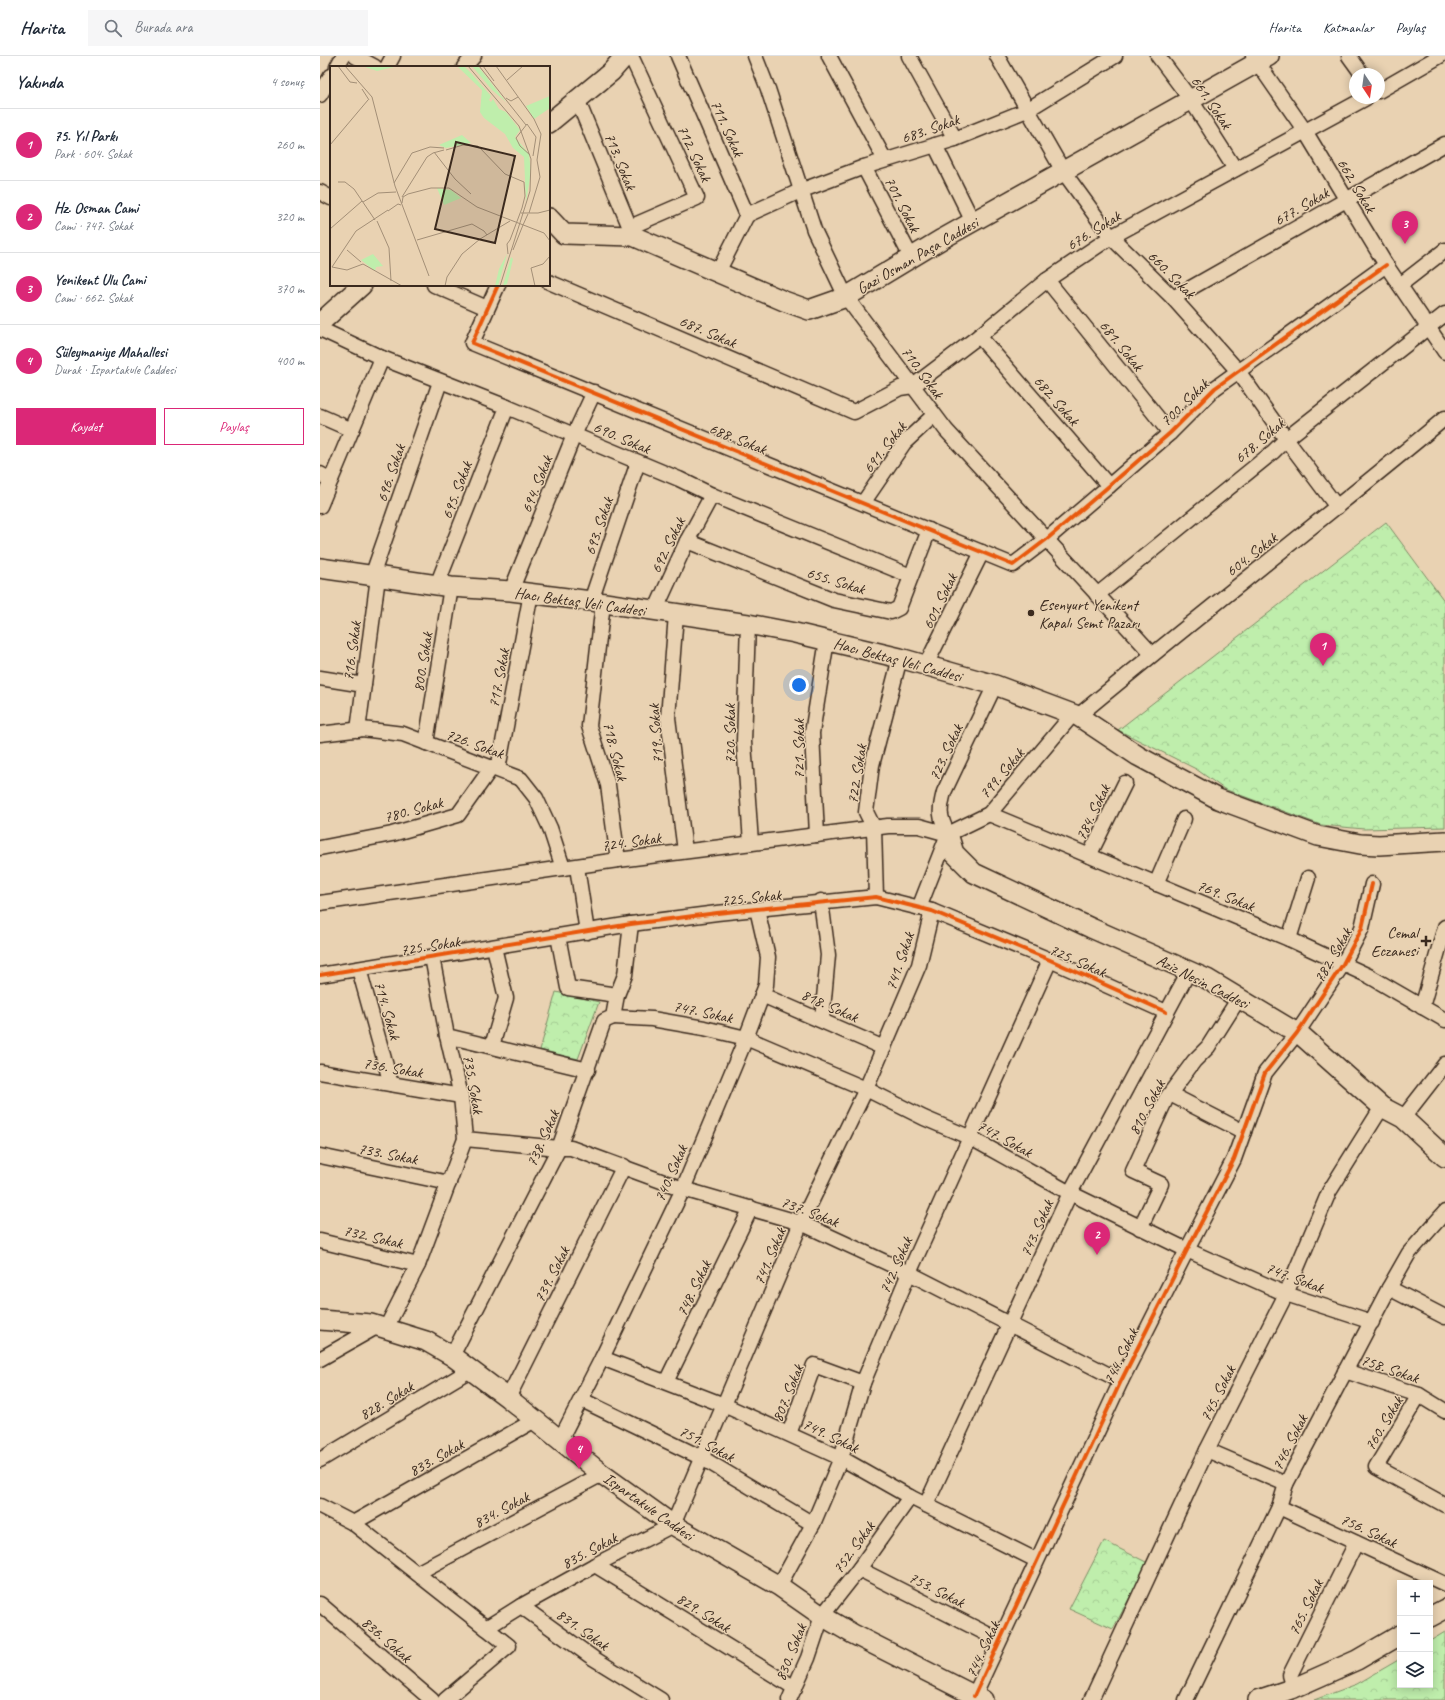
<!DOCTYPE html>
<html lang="tr">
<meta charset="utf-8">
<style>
:root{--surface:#fff;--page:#f6f6f7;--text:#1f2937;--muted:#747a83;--line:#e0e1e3;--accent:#db2777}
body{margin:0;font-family:Caveat,sans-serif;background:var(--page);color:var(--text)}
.controls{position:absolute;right:12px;bottom:12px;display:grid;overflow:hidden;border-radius:0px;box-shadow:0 2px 10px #0003}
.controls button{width:36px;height:36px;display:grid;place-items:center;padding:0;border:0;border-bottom:1px solid var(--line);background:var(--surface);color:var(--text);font:20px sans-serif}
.compass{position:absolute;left:1029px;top:12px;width:36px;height:36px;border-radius:50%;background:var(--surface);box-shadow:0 2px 10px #0003;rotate:167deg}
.you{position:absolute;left:479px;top:629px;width:14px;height:14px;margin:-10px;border:3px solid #fff;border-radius:50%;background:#1a73e8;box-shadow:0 0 0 6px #1a73e833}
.badge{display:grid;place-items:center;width:26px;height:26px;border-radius:50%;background:var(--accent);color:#fff;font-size:13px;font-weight:700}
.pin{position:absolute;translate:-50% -33px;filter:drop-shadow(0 1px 2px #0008)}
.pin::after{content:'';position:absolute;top:21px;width:14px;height:12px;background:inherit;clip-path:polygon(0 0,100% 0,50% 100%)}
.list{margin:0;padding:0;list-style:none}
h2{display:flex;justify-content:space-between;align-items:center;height:52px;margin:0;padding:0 16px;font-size:17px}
h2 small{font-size:13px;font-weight:400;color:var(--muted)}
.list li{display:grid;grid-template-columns:26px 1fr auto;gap:12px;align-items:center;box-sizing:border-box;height:72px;padding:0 16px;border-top:1px solid var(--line)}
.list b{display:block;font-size:15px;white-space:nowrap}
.list p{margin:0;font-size:13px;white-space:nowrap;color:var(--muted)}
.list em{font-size:13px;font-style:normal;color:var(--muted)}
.actions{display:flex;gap:8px;padding:12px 16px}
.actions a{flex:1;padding:9px 0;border:1px solid var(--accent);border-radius:0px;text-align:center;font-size:14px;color:var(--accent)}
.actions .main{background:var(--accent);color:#fff}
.icon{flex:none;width:22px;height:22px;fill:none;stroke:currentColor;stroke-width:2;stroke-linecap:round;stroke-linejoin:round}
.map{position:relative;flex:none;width:1125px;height:1644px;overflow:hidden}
header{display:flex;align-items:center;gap:24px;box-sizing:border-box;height:56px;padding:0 20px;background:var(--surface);border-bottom:1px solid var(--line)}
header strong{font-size:19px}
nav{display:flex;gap:22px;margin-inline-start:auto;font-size:14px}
.search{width:280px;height:36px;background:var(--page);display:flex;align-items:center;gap:10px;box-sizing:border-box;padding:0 14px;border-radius:0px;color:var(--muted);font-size:15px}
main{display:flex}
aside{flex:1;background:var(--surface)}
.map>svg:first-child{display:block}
.forest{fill:url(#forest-crowns);stroke:#7d8c65}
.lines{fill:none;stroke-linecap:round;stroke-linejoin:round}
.street-casing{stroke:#3b2a1e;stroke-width:17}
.secondary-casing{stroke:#3b2a1e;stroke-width:22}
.street{stroke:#e9d2b2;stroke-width:14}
.secondary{stroke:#e9d2b2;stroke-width:19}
.cycleway-casing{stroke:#e9d2b2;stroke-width:6}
.cycleway{stroke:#e8590c;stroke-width:4}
.poi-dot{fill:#3b2a1e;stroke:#e9d2b2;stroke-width:1.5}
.labels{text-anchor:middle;stroke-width:3;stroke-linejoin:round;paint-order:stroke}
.street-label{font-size:16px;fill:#3b2a1e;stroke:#e9d2b2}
.poi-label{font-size:16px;fill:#3b2a1e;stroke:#e9d2b2;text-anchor:start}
.inset-road{fill:none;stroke:#a38f77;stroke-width:1}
.view{fill:#3b2a1e;fill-opacity:0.15;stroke:#3b2a1e;stroke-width:2}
.inset-edge{fill:none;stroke:#3b2a1e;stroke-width:2}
</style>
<header>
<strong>Harita</strong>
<div class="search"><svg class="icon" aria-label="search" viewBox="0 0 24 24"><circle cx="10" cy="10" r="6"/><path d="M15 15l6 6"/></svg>Burada ara</div>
<nav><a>Harita</a><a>Katmanlar</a><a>Paylaş</a></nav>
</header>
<main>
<aside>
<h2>Yakında<small>4 sonuç</small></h2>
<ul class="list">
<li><span class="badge">1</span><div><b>75. Yıl Parkı</b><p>Park · 604. Sokak</p></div><em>260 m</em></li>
<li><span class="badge">2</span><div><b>Hz. Osman Cami</b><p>Cami · 747. Sokak</p></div><em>320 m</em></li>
<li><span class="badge">3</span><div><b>Yenikent Ulu Cami</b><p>Cami · 662. Sokak</p></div><em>370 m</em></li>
<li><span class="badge">4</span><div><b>Süleymaniye Mahallesi</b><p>Durak · Ispartakule Caddesi</p></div><em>400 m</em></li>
</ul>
<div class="actions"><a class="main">Kaydet</a><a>Paylaş</a></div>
</aside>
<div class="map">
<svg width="1125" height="1644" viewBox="0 0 1125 1644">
<defs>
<pattern id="forest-crowns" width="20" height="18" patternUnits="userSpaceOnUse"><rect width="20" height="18" fill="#bfeeac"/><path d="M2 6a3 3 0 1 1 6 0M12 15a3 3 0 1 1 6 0" fill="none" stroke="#a5cc94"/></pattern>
</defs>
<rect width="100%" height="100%" fill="#e9d2b2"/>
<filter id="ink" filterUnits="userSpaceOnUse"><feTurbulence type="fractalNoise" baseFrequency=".025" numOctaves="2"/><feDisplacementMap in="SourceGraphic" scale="8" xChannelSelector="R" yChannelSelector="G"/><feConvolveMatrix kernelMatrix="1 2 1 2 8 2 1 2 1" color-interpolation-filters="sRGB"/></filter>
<g filter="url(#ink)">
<!-- forest -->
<g class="forest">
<polygon points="1066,466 1125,546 1125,771 1044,773 1001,769 904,733 876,713 798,674"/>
<polygon points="236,936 279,946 258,1003 220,994"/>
<polygon points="784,1485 828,1507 793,1573 749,1553"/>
<polygon points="1125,1576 1125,1644 994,1644 1037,1628 1080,1603 1080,1629 1110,1629 1110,1585"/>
</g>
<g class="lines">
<!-- street casing -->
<g class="street-casing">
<g id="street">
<polyline points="35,0 55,11"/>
<polyline points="358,0 427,159"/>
<polyline points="435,0 448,33 494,174 526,241 626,374 832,598"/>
<polyline points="509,0 565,104"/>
<polyline points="589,0 635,83"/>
<polyline points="677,0 743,115 791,181 853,242 918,315 966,383 1017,451"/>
<polyline points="838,0 871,44 915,113"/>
<polyline points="933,0 985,75 1066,209 1125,296"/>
<polyline points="1029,0 1042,18"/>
<polyline points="17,11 23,0"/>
<polyline points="67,11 73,0"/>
<polyline points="144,11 154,0"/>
<polyline points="1059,35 1120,0"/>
<polyline points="0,39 11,20"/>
<polyline points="257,43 313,179"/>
<polyline points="615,89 653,166"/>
<polyline points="544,111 591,201"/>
<polyline points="0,136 11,142"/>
<polyline points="427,159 480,135 544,111 635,83 707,54 795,0"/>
<polyline points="310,171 377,142 311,0"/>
<polyline points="398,216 427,159"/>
<polyline points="727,224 850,377"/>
<polyline points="229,226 534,356 580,332 593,330 659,280 727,224 791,181 1046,42"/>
<polyline points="114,229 167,252"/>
<polyline points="178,229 152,287 693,509 727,483 789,430 850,377 895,332 1066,209"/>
<polyline points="1080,229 1125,194"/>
<polyline points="853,242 1125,88"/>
<polyline points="0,273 62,302 187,351 359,423 392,439 591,520"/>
<polyline points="659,280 789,430"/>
<polyline points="0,360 32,374"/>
<polyline points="0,418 11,424"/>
<polyline points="543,447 584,387 614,359"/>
<polyline points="0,450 62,302"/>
<polyline points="367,485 514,544 571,556 579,552 609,474"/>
<polyline points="52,520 120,326"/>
<polyline points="117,529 187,351"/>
<polyline points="191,535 254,379 274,336"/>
<polyline points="777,539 953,396 966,383 1125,258"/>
<polyline points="271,545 318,406"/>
<polyline points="283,547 269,670 288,729 298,804"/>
<polyline points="335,555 367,485 392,439"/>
<polyline points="356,558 348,662 365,795"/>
<polyline points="428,568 424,686 431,787"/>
<polyline points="606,609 662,496"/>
<polyline points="0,622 44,629"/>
<path d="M758,660C879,559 1004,463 1125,362"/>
<polyline points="38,674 58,521"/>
<polyline points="0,678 42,673 83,678 201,723 216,742 230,772 243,812"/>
<polyline points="106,687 131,531"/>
<polyline points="178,713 211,537"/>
<polyline points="669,758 969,883 1049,920 1125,964"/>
<path d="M628,778C619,760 619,755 624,736L675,629"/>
<polyline points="497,779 492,677 507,584"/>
<polyline points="0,792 72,778 138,759 172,711"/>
<polyline points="769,800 805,727"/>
<polyline points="257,811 267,876"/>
<polyline points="836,828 864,763"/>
<polyline points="556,841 554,772 546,756 552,709 580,602"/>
<polyline points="501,845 508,899 502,964"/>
<polyline points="0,847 298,804 568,770 599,770 628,778"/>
<polyline points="599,852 628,778 669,758 753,658"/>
<polyline points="238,880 248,932 297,939"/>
<polyline points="969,883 988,822"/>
<polyline points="112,901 127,980 268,1014"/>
<polyline points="39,913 71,1028"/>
<polyline points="0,919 311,868 397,857 556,841 612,855 730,904 846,956"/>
<polyline points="442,939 564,992"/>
<polyline points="1102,951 1125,871"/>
<polyline points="293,961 332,963 384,972 426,982 546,1033 604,1062 651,1082 750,1137 867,1194 966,1238 1052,1266"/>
<polyline points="172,990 186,942 174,891"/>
<polyline points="0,1016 141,1040"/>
<polyline points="850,1038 924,1076"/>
<polyline points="1083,1062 1125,1008"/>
<polyline points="145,1083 239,1092 251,1092 363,1133 481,1167 589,1217 801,1325"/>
<polyline points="0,1100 129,1127"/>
<polyline points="820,1172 841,1128 813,1115 846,1043 874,1005 888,991 919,942"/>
<polyline points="0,1185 98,1209"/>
<polyline points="1069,1232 1125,1261"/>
<polyline points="66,1272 98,1209 145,1083 141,1040 127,980"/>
<polyline points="132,1300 239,1092 284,965 293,961 297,939 305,919 311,868"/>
<polyline points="282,1302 404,1349 521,1402 590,1441 716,1504"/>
<polyline points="0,1303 58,1270"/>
<polyline points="1025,1315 1099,1339 1125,1355"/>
<polyline points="346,1326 431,1152"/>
<polyline points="1099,1339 1056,1411 1125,1449"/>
<polyline points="188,1342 304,1110"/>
<polyline points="262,1344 382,1402 493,1468"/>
<polyline points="469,1378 494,1309 543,1327"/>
<polyline points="240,1384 282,1302 363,1133 426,982 446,929 448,901 437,853"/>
<polyline points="887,1394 966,1428"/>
<polyline points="0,1404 150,1314"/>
<polyline points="606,1449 750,1137 869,915"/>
<polyline points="0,1450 33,1467 189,1590 125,1644"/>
<polyline points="959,1451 1125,1528"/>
<polyline points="33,1467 215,1364"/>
<polyline points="275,1509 475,1632"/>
<polyline points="539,1513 679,1584"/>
<polyline points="97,1517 282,1418"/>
<polyline points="459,1530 493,1468 521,1402 543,1327 589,1217 730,904"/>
<polyline points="0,1548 112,1644"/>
<polyline points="201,1550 275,1509 353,1469 481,1167 546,1033 599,909 612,855"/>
<polyline points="166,1572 201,1550 273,1602 341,1644"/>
<polyline points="974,1632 970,1619 1036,1487"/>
<polyline points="654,1640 801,1325 867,1194 914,1103 945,1017 977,977 1023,908 1042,872 1052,828"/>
<polyline points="469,1644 488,1602 502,1560 539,1513 590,1441"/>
<polyline points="771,1644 887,1394 966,1238 1009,1136 1062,1051"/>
<polyline points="866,1644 959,1451 966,1428 1069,1232 1089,1197 1125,1156"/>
</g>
</g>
<!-- secondary casing -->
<g class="secondary-casing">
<g id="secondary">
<polyline points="229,67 291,16 305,0"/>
<polyline points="229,162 244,178 313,180 464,245 489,254 526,241 622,183 949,0"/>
<polyline points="0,267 42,229"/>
<polyline points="0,512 131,531 191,535 271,545 428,568 475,577 580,602 675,629 758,660 818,700 898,743 998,780 1040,788 1059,789 1125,785"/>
<polyline points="628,778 634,797 654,817 771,872 887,923 982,980 1062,1051 1083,1062 1125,1101"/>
<polyline points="0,1264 51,1268 106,1285 132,1300 188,1342 282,1418 353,1469 459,1530 502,1560 533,1578 663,1644"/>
<polyline points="1110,1561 1125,1553"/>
<polyline points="938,1644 974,1632 1037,1604 1080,1579"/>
</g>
</g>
<!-- street -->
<use href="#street" class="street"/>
<!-- secondary -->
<use href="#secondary" class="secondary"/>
<!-- cycleway casing -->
<g class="cycleway-casing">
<g id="cycleway">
<polyline points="178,229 152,287 693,509 727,483 789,430 850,377 895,332 1066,209"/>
<polyline points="0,919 311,868 397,857 556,841 612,855 730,904 846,956"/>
<polyline points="654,1640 801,1325 867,1194 914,1103 945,1017 977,977 1023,908 1042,872 1052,828"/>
</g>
</g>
<!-- cycleway -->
<use href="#cycleway" class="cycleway"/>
</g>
</g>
<!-- markers -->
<g class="poi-dot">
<circle cx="711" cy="557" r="4"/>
<path d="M1104 879h4v4h4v4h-4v4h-4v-4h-4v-4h4z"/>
</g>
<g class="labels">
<!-- street labels -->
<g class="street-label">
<text transform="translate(892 46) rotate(56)" y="6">661. Sokak</text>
<text transform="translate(408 72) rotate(66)" y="6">711. Sokak</text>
<text transform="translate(610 72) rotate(-19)" y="6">683. Sokak</text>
<text transform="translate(375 97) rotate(65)" y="6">712. Sokak</text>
<text transform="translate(301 105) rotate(68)" y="6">713. Sokak</text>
<text transform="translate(1037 129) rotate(59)" y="6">662. Sokak</text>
<text transform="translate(583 148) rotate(63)" y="6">701. Sokak</text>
<text transform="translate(981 150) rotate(-30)" y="6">677. Sokak</text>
<text transform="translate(773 174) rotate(-32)" y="6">676. Sokak</text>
<text transform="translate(597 199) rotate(-30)" y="6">Gazi Osman Paşa Caddesi</text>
<text transform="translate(852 218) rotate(45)" y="6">660. Sokak</text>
<text transform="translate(388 275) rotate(23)" y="6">687. Sokak</text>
<text transform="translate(802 289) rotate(51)" y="6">681. Sokak</text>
<text transform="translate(603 316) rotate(54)" y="6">710. Sokak</text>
<text transform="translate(737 344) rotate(49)" y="6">682. Sokak</text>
<text transform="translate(864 346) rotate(-44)" y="6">700. Sokak</text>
<text transform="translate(302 381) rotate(23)" y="6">690. Sokak</text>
<text transform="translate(418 382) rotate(22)" y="6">688. Sokak</text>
<text transform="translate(939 384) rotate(-40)" y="6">678. Sokak</text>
<text transform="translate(564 391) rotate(-52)" y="6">691. Sokak</text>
<text transform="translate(70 417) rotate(-71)" y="6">696. Sokak</text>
<text transform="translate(216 428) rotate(-68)" y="6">694. Sokak</text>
<text transform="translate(136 434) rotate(-69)" y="6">695. Sokak</text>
<text transform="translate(278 470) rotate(-71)" y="6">693. Sokak</text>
<text transform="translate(347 489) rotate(-64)" y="6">692. Sokak</text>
<text transform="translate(931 498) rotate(-38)" y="6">604. Sokak</text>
<text transform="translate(516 524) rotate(17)" y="6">655. Sokak</text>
<text transform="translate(260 545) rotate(8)" y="6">Hacı Bektaş Veli Caddesi</text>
<text transform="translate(619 545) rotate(-64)" y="6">601. Sokak</text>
<text transform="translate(31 595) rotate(-82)" y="6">716. Sokak</text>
<text transform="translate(578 603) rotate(15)" y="6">Hacı Bektaş Veli Caddesi</text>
<text transform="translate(102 606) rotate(-81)" y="6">800. Sokak</text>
<text transform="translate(178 622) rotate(-79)" y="6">717. Sokak</text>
<text transform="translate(335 678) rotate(-94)" y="6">719. Sokak</text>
<text transform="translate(409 678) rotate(-90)" y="6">720. Sokak</text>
<text transform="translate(155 687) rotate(20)" y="6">726. Sokak</text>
<text transform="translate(478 693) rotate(-90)" y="6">721. Sokak</text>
<text transform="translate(296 695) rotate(76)" y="6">718. Sokak</text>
<text transform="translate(625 696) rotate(-65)" y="6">723. Sokak</text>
<text transform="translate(681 717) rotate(-50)" y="6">799. Sokak</text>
<text transform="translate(536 718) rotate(-81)" y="6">722. Sokak</text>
<text transform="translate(93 753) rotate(-15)" y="6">780. Sokak</text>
<text transform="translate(772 756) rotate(-64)" y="6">784. Sokak</text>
<text transform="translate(311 785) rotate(-8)" y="6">724. Sokak</text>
<text transform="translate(906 839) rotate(22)" y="6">769. Sokak</text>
<text transform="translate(431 841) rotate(-6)" y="6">725. Sokak</text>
<text transform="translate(110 889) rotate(-9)" y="6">725. Sokak</text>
<text transform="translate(1012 899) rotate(-60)" y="6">782. Sokak</text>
<text transform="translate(758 904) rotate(24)" y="6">725. Sokak</text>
<text transform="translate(579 905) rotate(-71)" y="6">741. Sokak</text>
<text transform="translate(883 925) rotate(27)" y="6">Aziz Nesin Caddesi</text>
<text transform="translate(510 949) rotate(24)" y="6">818. Sokak</text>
<text transform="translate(68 954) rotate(74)" y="6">714. Sokak</text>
<text transform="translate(383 955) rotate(12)" y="6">747. Sokak</text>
<text transform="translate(73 1011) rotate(10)" y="6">736. Sokak</text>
<text transform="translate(154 1028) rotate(80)" y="6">735. Sokak</text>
<text transform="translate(826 1051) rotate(-62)" y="6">810. Sokak</text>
<text transform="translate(222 1082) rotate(-66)" y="6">738. Sokak</text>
<text transform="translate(685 1082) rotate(29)" y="6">747. Sokak</text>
<text transform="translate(68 1097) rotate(11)" y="6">733. Sokak</text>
<text transform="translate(350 1117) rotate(-66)" y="6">740. Sokak</text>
<text transform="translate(490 1155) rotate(21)" y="6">737. Sokak</text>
<text transform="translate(716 1172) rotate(-66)" y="6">743. Sokak</text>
<text transform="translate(53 1180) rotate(13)" y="6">732. Sokak</text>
<text transform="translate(449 1200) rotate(-67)" y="6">741. Sokak</text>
<text transform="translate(575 1209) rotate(-66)" y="6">742. Sokak</text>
<text transform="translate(231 1218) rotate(-63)" y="6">739. Sokak</text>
<text transform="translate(975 1221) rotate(21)" y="6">747. Sokak</text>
<text transform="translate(373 1232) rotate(-64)" y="6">748. Sokak</text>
<text transform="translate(800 1300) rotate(-64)" y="6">744. Sokak</text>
<text transform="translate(1070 1312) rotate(19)" y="6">758. Sokak</text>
<text transform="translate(467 1337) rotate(-68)" y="6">807. Sokak</text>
<text transform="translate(897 1337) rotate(-63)" y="6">745. Sokak</text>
<text transform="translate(66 1344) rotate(-31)" y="6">828. Sokak</text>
<text transform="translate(1063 1367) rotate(-59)" y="6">760. Sokak</text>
<text transform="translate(511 1379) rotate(26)" y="6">749. Sokak</text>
<text transform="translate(969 1386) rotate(-63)" y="6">746. Sokak</text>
<text transform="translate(387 1387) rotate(28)" y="6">751. Sokak</text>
<text transform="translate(116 1401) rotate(-29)" y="6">833. Sokak</text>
<text transform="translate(329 1450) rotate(35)" y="6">Ispartakule Caddesi</text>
<text transform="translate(181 1453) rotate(-28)" y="6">834. Sokak</text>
<text transform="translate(1049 1474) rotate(25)" y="6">756. Sokak</text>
<text transform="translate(533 1491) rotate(-54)" y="6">752. Sokak</text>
<text transform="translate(269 1494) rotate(-28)" y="6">835. Sokak</text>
<text transform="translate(617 1533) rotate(27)" y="6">753. Sokak</text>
<text transform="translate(985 1551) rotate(-64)" y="6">765. Sokak</text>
<text transform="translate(384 1556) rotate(32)" y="6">829. Sokak</text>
<text transform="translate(263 1573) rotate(35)" y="6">831. Sokak</text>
<text transform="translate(67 1583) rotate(41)" y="6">836. Sokak</text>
<text transform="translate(662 1593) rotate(-65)" y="6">744. Sokak</text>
<text transform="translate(470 1596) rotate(-68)" y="6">830. Sokak</text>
</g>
<!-- poi labels -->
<g class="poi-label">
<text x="719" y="554">Esenyurt Yenikent<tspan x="719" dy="18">Kapalı Semt Pazarı</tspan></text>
<text x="1098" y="882" text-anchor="end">Cemal<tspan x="1098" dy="18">Eczanesi</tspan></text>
</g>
</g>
<!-- overview -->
<g transform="translate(10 10)">
<rect width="220" height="220" fill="#e9d2b2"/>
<path d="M32,0H68L47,5ZM127,0H134L141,7L161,30L159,34L161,36L163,33L169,43L176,46L190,64L185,71L199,88L201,106L196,136L194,91L183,82L175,68L154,52L150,46L152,24ZM142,0H148L176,36L162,24Z" fill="#bfeeac"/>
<path d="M220,30V42L204,53L196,40ZM132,69L141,77L116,82L109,79ZM107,122L121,124L131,132L114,139ZM43,188L53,200L46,201L45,205L31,194ZM177,188L168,220H165L169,203ZM181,191L183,193L179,210L177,218L173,220Z" fill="#bfeeac"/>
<path class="inset-road" d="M8,0L20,16L27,17M15,0L42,31L65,120L99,210M138,0L189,60L201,93L200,125L170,220M149,0L196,59M153,0L164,15M166,0L204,53L211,68L207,94L210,111L199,147M177,14L193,0M32,23L39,34M176,32L181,35L188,31M0,79L38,34M116,84L133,79L148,80L175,108L194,116L195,130L192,142M104,86L125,113L141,128M200,89L190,80L186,72L197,58L206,71L203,90M8,116H15L24,123L45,154M64,117L82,87L100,81L114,82M72,131L97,91L103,87L114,84M33,136L48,127L66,126M72,137L73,131L78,128L101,122H119L147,141L214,167L220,175M58,145L68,138L71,139M191,147H208L220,144M47,155L59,182L61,215M193,159L198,148M0,163L32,135M87,174L142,158L154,165L157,169M180,174L192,142M17,184L31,196M183,184L193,159M178,188L177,178L180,174M33,198L17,204L2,201L26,165L58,144M33,198L72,220M115,220L117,211L132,188L150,173L180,155M205,220L201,202L213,198L220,190"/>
<path class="view" d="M126,76L185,90L165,177L105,163Z"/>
<rect width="220" height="220" class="inset-edge"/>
</g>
</svg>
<div class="controls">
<button>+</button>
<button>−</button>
<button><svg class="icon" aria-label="layers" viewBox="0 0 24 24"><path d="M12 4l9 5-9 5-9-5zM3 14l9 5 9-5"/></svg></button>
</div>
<svg class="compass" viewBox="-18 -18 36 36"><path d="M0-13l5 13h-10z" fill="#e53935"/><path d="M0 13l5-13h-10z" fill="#747a83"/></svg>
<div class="you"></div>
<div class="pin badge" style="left:1003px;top:610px">1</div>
<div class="pin badge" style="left:777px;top:1199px">2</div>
<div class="pin badge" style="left:1085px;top:188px">3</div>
<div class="pin badge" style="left:259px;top:1413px">4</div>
</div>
</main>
